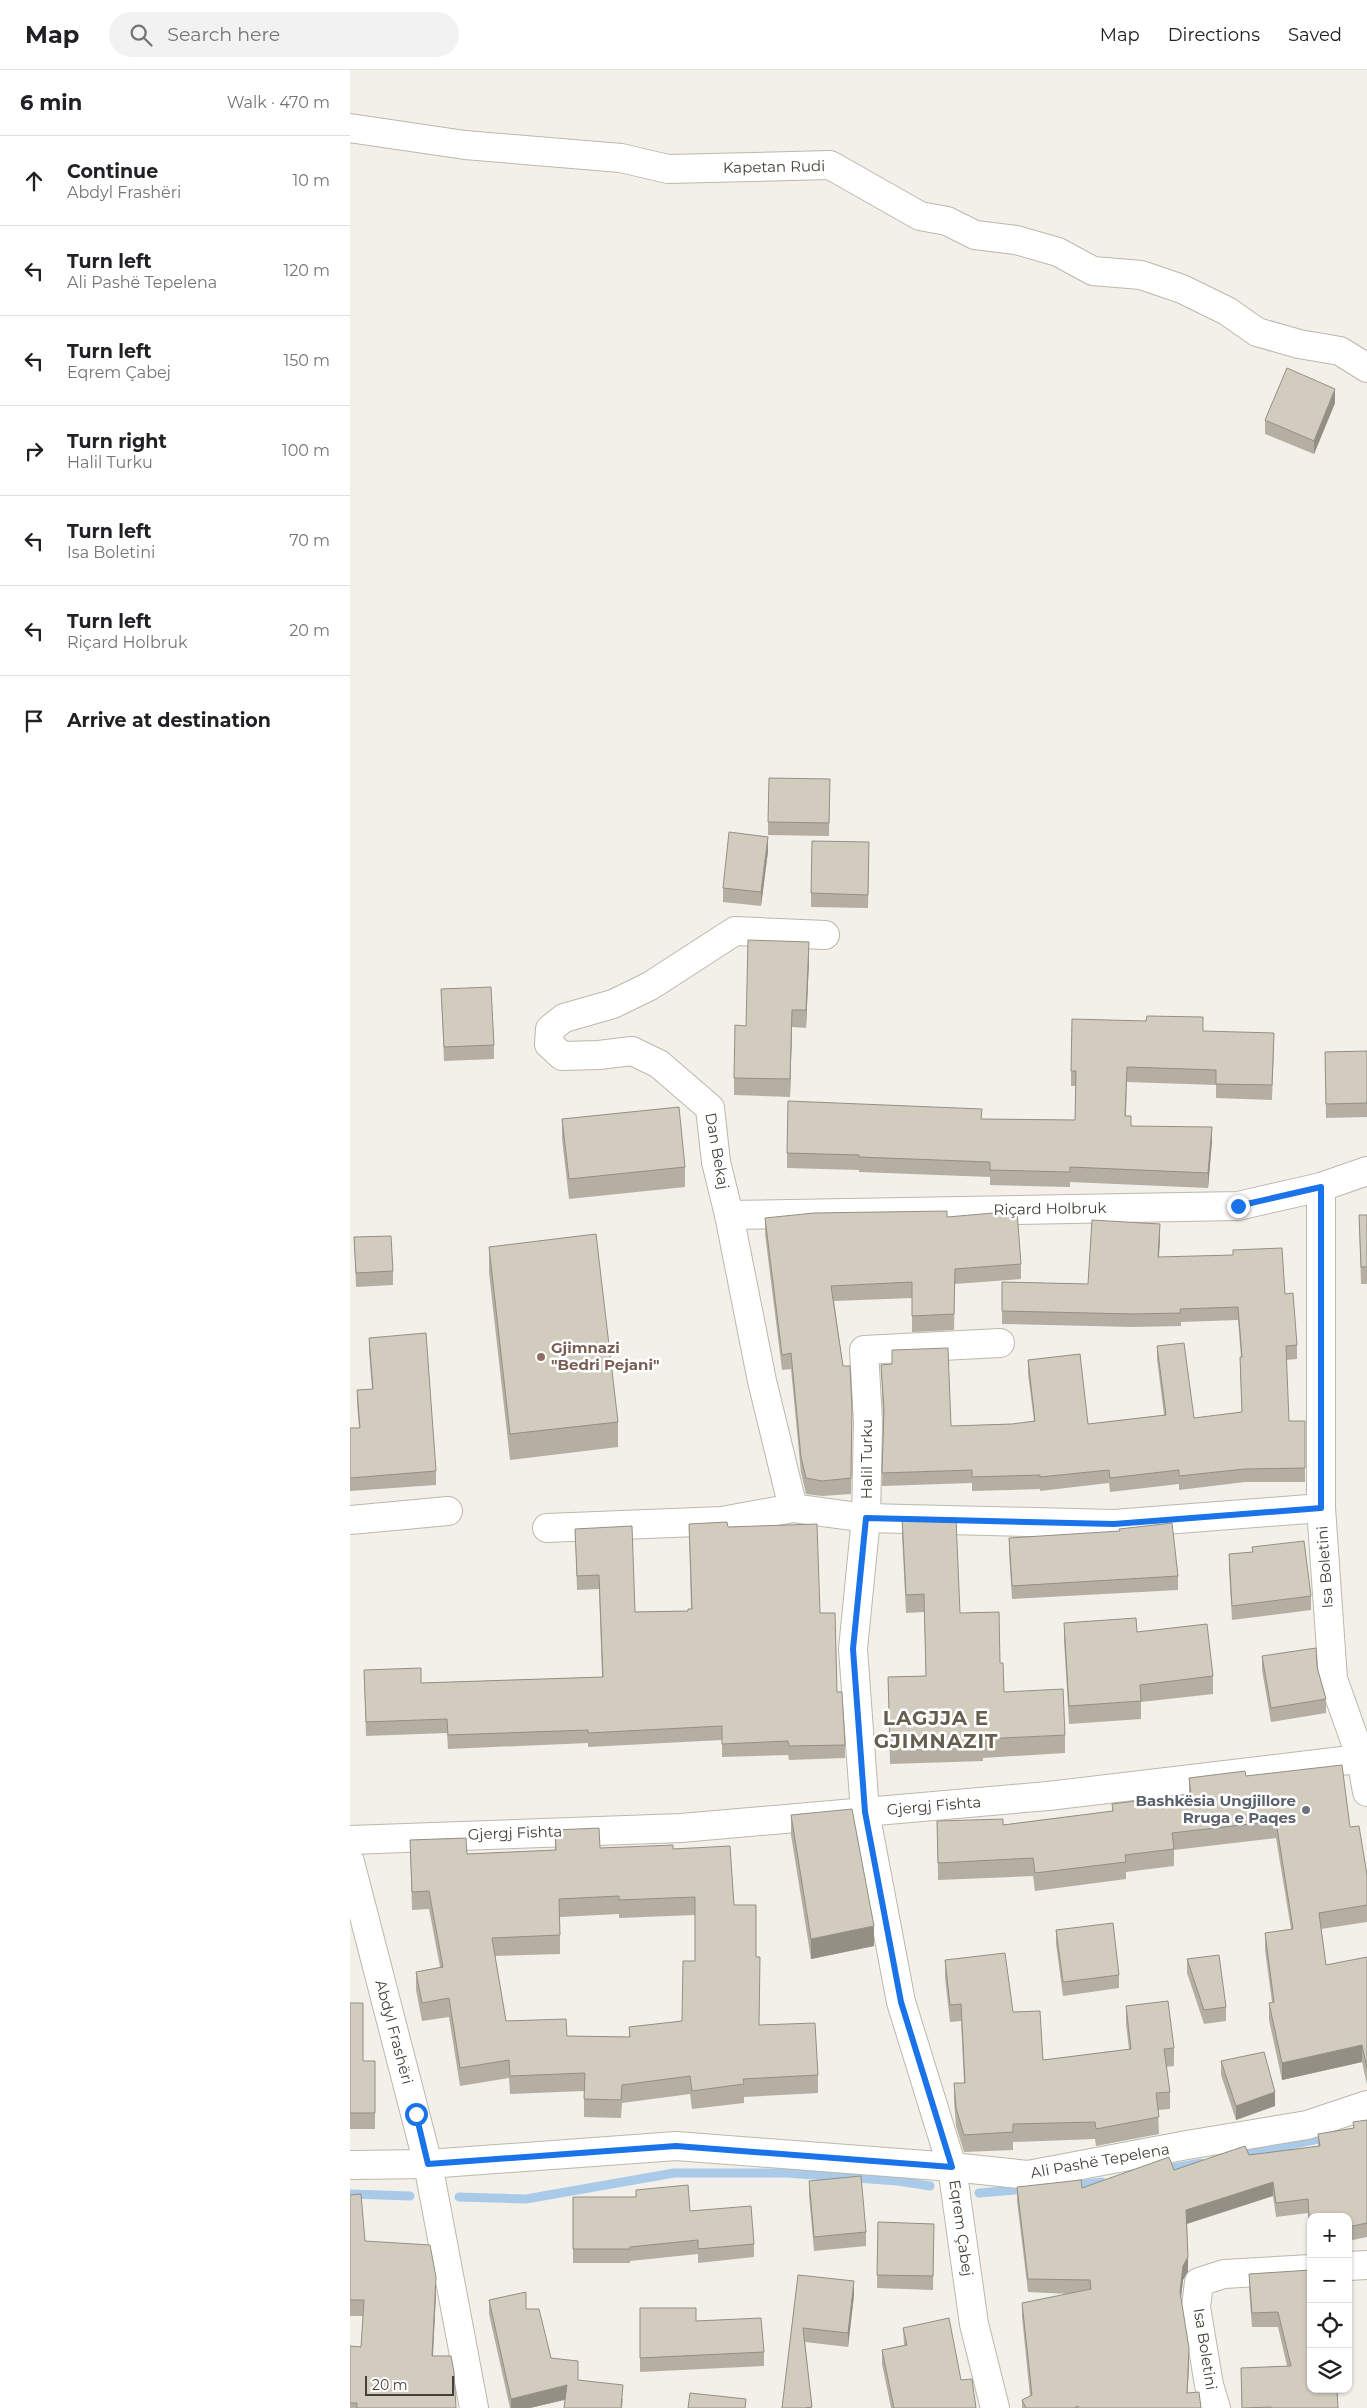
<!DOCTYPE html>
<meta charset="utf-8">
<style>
:root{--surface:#fff;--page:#f2f2f2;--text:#202124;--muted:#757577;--line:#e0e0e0}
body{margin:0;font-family:Montserrat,sans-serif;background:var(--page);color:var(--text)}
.controls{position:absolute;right:15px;bottom:15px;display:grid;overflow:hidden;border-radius:10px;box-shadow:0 1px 4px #0004}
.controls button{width:45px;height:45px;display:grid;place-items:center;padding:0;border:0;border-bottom:1px solid var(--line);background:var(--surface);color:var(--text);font:25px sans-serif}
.scale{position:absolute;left:15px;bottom:12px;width:89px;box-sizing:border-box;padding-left:5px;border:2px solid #444037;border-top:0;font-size:14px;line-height:18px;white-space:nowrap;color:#444037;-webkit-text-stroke:4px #fff;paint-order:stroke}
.stop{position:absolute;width:15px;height:15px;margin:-11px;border:4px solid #1a73e8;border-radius:50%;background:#fff}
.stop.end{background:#1a73e8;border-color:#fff;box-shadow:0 1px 5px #0008}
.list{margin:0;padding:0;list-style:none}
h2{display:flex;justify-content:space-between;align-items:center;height:65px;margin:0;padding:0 20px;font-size:21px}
h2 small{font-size:16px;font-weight:400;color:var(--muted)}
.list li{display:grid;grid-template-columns:32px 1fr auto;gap:15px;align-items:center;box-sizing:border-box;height:90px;padding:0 20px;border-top:1px solid var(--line)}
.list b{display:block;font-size:19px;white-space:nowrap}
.list p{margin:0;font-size:16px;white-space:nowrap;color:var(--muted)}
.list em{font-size:16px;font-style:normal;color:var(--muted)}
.icon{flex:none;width:28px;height:28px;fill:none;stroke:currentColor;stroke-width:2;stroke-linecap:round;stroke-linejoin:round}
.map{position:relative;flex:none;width:1017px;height:2338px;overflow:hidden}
header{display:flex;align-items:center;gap:30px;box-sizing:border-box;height:70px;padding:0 25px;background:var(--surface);border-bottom:1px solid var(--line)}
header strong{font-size:24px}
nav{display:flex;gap:28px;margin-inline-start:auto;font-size:18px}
.search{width:350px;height:45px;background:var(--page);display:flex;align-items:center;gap:12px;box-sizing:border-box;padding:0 18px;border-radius:28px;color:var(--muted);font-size:19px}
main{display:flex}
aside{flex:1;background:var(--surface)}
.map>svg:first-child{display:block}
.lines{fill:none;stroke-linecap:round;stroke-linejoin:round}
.stream{stroke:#aacae9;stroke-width:9}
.street-casing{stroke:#bcb8ab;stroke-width:30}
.street{stroke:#fff;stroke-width:28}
.wall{fill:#b5afa3;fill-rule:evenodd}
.shaded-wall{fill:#938f85}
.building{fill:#d2ccbe;stroke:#938f85;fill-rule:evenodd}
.route{stroke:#1a73e8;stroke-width:6}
.education-dot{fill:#8d6e63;stroke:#fff;stroke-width:2}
.worship-dot{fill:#6b7280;stroke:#fff;stroke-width:2}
.labels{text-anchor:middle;stroke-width:5;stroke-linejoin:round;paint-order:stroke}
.street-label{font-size:15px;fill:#444037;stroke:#fff}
.education-label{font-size:15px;font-weight:bold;fill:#785e54;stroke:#fff;text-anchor:start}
.worship-label{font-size:15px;font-weight:bold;fill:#5b616d;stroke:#fff;text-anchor:end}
.district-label{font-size:20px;font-weight:bold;letter-spacing:1px;fill:#665f4f;stroke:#fff}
</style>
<header>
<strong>Map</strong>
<div class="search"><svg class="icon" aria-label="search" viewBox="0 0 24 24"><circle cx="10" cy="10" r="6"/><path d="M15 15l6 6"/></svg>Search here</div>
<nav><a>Map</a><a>Directions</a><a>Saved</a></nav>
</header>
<main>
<aside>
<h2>6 min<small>Walk · 470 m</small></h2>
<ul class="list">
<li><svg class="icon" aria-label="ahead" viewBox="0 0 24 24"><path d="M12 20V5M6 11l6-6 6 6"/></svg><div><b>Continue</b><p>Abdyl Frashëri</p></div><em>10 m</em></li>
<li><svg class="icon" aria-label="left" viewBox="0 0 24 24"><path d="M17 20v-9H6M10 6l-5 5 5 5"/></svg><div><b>Turn left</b><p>Ali Pashë Tepelena</p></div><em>120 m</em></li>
<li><svg class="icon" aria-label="left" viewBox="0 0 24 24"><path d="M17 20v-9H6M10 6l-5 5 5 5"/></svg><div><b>Turn left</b><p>Eqrem Çabej</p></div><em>150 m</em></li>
<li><svg class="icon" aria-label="right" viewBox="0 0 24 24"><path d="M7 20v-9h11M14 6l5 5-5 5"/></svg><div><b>Turn right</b><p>Halil Turku</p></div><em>100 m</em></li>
<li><svg class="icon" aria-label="left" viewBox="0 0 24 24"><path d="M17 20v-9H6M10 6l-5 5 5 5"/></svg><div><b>Turn left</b><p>Isa Boletini</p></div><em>70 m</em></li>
<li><svg class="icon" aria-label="left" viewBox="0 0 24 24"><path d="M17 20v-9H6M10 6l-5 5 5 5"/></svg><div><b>Turn left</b><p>Riçard Holbruk</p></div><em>20 m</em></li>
<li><svg class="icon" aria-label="arrive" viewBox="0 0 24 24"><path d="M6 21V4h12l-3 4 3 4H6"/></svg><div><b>Arrive at destination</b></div></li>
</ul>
</aside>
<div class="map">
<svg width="1017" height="2338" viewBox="0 0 1017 2338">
<rect width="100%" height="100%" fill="#f2f0e8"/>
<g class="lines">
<!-- stream -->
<g class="stream">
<polyline points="888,2086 978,2067"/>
<polyline points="812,2100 851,2093"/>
<polyline points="721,2116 752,2112"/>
<polyline points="629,2123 678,2119"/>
<polyline points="0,2124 60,2126"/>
<polyline points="109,2127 176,2129 324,2103 436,2103 548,2111 580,2116"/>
</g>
<!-- street casing -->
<g class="street-casing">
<g id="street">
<polyline points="0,58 115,75 271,88 318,99 480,95 570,146 597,151 625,165 666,170 708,182 743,201 791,205 832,219 877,241 907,262 949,274 990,281 1017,298"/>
<polyline points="971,1117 971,1438 983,1609 1011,1688 1017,1722"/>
<polyline points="379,1145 888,1136 971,1117 1017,1101"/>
<polyline points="443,1438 412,1311 379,1145 366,1092 360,1038 309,994 282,981 249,985 212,986 199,974 200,959 214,948 263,934 300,916 385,861 475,865"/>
<polyline points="0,1450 98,1441"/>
<polyline points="197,1458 372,1451 443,1438 516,1448 764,1454 971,1438"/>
<polyline points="0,1770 331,1758 698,1726 1017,1688"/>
<polyline points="0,1792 78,2094 124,2338"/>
<polyline points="0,2095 78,2094 326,2076 602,2097 678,2105 837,2075 957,2055 1017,2035"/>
<polyline points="998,2196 1017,2195"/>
<polyline points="645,2338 624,2254 602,2097 551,1932 515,1742 503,1579 516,1448 518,1352 514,1280 650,1273"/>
<polyline points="866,2338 859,2315 846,2237 849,2212 874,2204 961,2199"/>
</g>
</g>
<!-- street -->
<use href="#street" class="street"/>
</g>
<!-- wall -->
<g class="wall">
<polygon points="985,333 964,384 915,364 915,350"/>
<polygon points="480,709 479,766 418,765 418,752"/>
<polygon points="418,781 411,836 373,832 373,818"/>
<polygon points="519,786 518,838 461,837 461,823"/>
<polygon points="459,890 456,958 442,957 440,1027 384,1025 384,1008 396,956"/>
<polygon points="91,919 144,975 144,989 94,991"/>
<polygon points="853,961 924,977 922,1030 866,1028 866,1015 777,1012 776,1046 781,1056 862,1071 858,1118 720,1112 720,1117 640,1115 640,1107 509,1102 509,1100 437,1098 437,1083 632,1049 725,1050 726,1016 721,1016 721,1001"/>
<polygon points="1017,981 1017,1047 976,1048 975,982"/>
<polygon points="212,1049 335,1097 335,1117 219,1129 212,1069"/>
<polygon points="1009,1145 1017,1145 1017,1214 1011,1214"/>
<polygon points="597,1147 671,1194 671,1209 605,1214 604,1260 562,1262 562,1228 484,1231 493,1296 502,1352 501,1424 472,1426 456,1424 451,1403 441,1299 432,1300 415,1164 415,1148"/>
<polygon points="4,1167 43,1201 43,1215 6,1217"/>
<polygon points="810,1168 809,1187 935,1224 947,1275 947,1289 936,1290 939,1351 955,1351 955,1412 895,1412 829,1420 829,1414 760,1422 759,1413 690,1421 690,1419 622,1421 622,1413 532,1416 533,1348 531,1295 542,1294 542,1280 601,1356 662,1354 684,1351 678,1304 678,1290 738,1354 814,1345 807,1289 807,1276 844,1348 892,1342 890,1301 891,1287 888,1250 831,1252 831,1256 783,1257 652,1254 652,1212 738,1214"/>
<polygon points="139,1177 268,1352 268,1377 160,1390 139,1203"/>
<polygon points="19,1268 86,1401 86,1415 0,1421 0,1358 9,1358 7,1334 7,1320 22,1320 19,1281"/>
<polygon points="552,1447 610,1543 650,1593 654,1622 715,1665 715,1683 633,1688 633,1691 540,1694 538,1607 576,1606 574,1542 556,1543 552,1465"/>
<polygon points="339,1454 378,1457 470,1543 487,1622 495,1675 495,1688 439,1690 438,1685 372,1687 372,1670 238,1677 238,1673 98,1679 97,1663 16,1666 14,1600 71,1613 252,1607 249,1519 227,1520 225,1459 285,1542 338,1541 341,1539"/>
<polygon points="659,1468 828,1506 828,1520 662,1529 659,1482"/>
<polygon points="902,1477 961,1526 961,1540 882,1550 879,1498 879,1484 902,1482"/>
<polygon points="714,1553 787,1562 863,1606 863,1624 791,1632 791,1649 719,1654 714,1571"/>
<polygon points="912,1586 967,1597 976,1629 976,1643 921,1652 912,1600"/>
<polygon points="896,1706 1000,1757 1017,1805 1017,1852 971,1859 976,1895 1017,1887 1017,2015 1012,1992 932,2010 919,1950 919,1933 922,1932 915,1880 915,1863 941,1859 926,1768 824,1780 824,1796 776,1802 776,1809 685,1821 683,1806 588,1810 587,1751 653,1755 762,1741 762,1734 839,1724 839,1708"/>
<polygon points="441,1745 524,1876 461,1889 441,1765"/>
<path d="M205,1760L250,1778L323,1779L384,1835L406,1887L409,1955L468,2005V2023L394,2027V2033L342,2039L340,2024L272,2033L271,2048L234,2047V2021L160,2024L159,2008L110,2016L99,1947L72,1951L66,1920V1902L90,1897L79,1839L62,1840L60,1770L117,1784L205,1780ZM269,1844V1848L345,1845V1891L332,1951L279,1957V1967L217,1966L156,1951L145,1886L210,1884V1847Z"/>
<polygon points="706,1860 769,1905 769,1918 713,1926 706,1874"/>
<polygon points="837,1889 876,1937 876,1951 854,1954 837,1903"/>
<polygon points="595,1890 663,1942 693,1990 779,1979 776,1954 776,1936 824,1978 824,1996 816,1997 820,2022 820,2039 808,2040 809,2064 746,2076 745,2069 663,2072 663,2080 614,2082 606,2056 604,2031 604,2013 614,2013 611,1951 600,1952 595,1908"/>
<polygon points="0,1933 13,1991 25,1991 25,2059 0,2059"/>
<polygon points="871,1991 925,2036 886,2050 871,2005"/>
<polygon points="1017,2050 1017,2167 998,2171 998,2147 961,2147 961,2178 960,2178 958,2143 926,2147 923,2126 837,2154 838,2201 833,2210 831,2228 839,2292 837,2323 851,2338 672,2338 672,2330 680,2326 672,2247 672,2233 719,2224 678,2222 667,2131 667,2117 732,2118 899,2085 968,2076 968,2064 1003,2058 1003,2052"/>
<polygon points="459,2111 516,2162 516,2176 464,2181 459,2125"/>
<polygon points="286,2120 340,2141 404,2174 404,2187 348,2193 348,2184 280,2191 280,2193 223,2193 223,2127 286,2127"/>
<polygon points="0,2125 15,2171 86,2223 83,2286 106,2338 0,2338 0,2276 11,2277 13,2246 0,2246"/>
<polygon points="528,2152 584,2167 583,2220 527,2218"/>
<polygon points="961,2200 988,2338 892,2338 891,2298 937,2296 928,2257 902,2257 899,2218 899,2204"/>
<polygon points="448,2205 504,2225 498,2277 455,2272 462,2338 432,2338"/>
<polygon points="139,2230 176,2239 201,2288 228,2310 273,2329 272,2338 214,2338 215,2330 180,2338 160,2338 139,2244"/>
<polygon points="290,2238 346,2251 414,2282 414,2296 290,2302"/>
<polygon points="553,2258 611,2310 626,2338 541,2338 532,2294 532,2280 554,2275"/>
</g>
<!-- shaded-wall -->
<g class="shaded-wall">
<polygon points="985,319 985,333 964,384 964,371"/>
<polygon points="418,767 418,781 411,836 411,822"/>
<polygon points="459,872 459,890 456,958 456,940"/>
<polygon points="442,940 442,957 440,1027 440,1009"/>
<polygon points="862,1057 862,1071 858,1118 858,1103"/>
<polygon points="810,1154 810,1168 808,1200 808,1187"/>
<polygon points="524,1856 524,1876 461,1889 461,1869"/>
<polygon points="1012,1975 1012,1992 932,2010 932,1993"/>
<polygon points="925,2022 925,2036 886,2050 886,2036"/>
<polygon points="923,2112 923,2126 836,2154 836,2140"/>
<polygon points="838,2187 838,2201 833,2210 830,2235 830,2222 833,2196"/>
<polygon points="86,2207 86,2223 82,2302 82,2286"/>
<polygon points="504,2211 504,2225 498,2277 498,2263"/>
<polygon points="839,2278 839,2292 837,2337 837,2323"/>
<polygon points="217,2315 217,2329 180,2338 161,2338 161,2329"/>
</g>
<!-- building -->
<g class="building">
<polygon points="937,298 985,319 964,371 915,350"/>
<polygon points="419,708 480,709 479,753 418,752"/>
<polygon points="379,762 418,767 411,822 373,818"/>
<polygon points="462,771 519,772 518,825 461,823"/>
<polygon points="398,870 459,872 456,940 442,940 440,1009 384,1008 385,955 396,956"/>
<polygon points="141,917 144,975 94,977 91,919"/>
<polygon points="797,946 853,947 853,961 924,963 922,1015 866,1014 866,1000 777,997 775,1046 781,1046 781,1056 862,1057 858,1103 720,1097 720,1102 640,1100 640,1092 509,1087 509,1085 437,1083 438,1031 632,1039 631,1049 725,1050 726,1001 721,1001 722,949 796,951"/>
<polygon points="1017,981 1017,1033 976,1034 975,982"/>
<polygon points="329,1037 335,1097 219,1109 212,1049"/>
<polygon points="597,1141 597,1147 667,1141 671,1194 605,1199 604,1244 562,1246 562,1212 481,1216 493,1296 500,1296 502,1337 501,1408 472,1411 456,1408 451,1387 441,1283 432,1285 415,1148 464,1143"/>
<polygon points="1009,1145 1017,1145 1017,1197 1011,1197"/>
<polygon points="742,1150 810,1154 808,1187 883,1185 883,1180 932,1178 935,1224 943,1223 947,1275 936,1276 939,1351 955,1351 955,1398 895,1399 829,1406 829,1400 760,1408 759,1400 690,1407 690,1405 622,1407 622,1400 532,1403 534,1339 531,1295 542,1294 542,1280 598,1278 601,1356 662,1354 685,1351 678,1290 730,1284 738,1354 816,1345 807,1276 834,1273 844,1348 892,1342 890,1287 892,1287 888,1237 830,1239 831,1243 783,1244 652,1241 652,1212 738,1214"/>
<polygon points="246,1164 268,1352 160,1364 139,1177"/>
<polygon points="41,1166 43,1201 6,1203 4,1167"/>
<polygon points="76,1263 86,1401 0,1408 0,1358 10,1358 7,1320 23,1319 19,1268"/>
<polygon points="552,1447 606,1448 610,1543 649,1542 650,1593 653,1593 654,1622 713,1619 715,1665 633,1669 633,1673 540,1676 538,1607 576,1606 574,1524 556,1525"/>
<polygon points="377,1452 378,1457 467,1454 470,1543 485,1543 487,1622 492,1622 495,1675 439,1676 438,1671 372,1674 372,1656 238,1663 238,1660 98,1665 97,1649 16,1652 14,1600 71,1598 71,1613 253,1607 249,1505 227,1506 225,1459 282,1456 285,1542 338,1541 338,1539 342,1539 339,1454"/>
<polygon points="822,1453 828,1506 662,1516 659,1468 770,1461 769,1459"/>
<polygon points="954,1471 961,1526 882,1536 879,1484 903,1482 902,1477"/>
<polygon points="786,1548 787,1562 857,1554 863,1606 790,1615 791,1631 719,1636 714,1553"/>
<polygon points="966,1578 967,1597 976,1629 921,1638 912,1586"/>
<polygon points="992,1695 1000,1757 1009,1756 1017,1805 1017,1835 969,1843 976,1895 1017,1887 1017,1998 1012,1975 932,1993 919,1933 924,1932 915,1863 943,1859 926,1751 822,1763 824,1779 775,1785 776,1792 685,1803 683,1788 588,1793 587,1751 653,1749 653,1755 763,1741 762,1734 841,1724 839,1708 895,1701 896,1706"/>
<polygon points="502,1739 524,1856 461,1869 441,1745"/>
<path d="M249,1758L250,1778L323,1775V1779L380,1776L384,1835H406V1887H410L409,1955L465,1953L468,2005L393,2009L394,2014L342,2021L340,2006L272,2015L271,2030L234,2029L235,2003L160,2006L159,1990L110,1998L99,1928L72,1933L66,1902L93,1897L79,1821L62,1822L60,1770L116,1768L117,1784L206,1780L205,1760ZM269,1826V1830L345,1827V1891H333L332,1951L279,1957L280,1967L217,1966L216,1949L156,1951L142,1868L210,1865L209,1829Z"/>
<polygon points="763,1853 769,1905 713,1912 706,1860"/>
<polygon points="655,1883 663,1942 690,1941 693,1990 781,1979 776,1936 818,1931 824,1978 814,1979 820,2022 806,2023 809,2047 746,2059 745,2052 663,2054 663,2062 614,2065 606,2038 604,2013 615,2013 611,1934 600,1935 595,1890"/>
<polygon points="869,1885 876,1937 854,1940 837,1889"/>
<polygon points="0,1933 13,1933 13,1991 25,1991 25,2043 0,2043"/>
<polygon points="914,1982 925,2022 886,2036 871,1991"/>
<polygon points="1017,2050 1017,2153 998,2157 998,2147 961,2147 961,2164 960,2164 958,2129 926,2133 923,2112 836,2140 838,2187 833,2196 830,2222 839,2278 837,2323 849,2322 851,2338 728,2338 728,2336 724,2338 676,2338 672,2330 682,2325 672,2233 741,2219 740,2210 678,2209 667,2117 731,2110 732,2118 819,2087 824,2100 895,2076 899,2085 970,2076 968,2064 1004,2058 1003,2052"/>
<polygon points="511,2106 516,2162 464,2167 459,2111"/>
<polygon points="338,2115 340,2141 401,2136 404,2174 348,2179 348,2170 280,2177 280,2179 223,2179 223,2127 286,2127 286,2120"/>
<polygon points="11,2124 15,2171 80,2175 86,2207 82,2286 101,2286 104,2302 106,2338 7,2338 7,2333 0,2333 0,2276 11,2277 14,2230 0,2230 0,2125"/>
<polygon points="528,2152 584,2154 583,2206 527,2205"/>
<polygon points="961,2200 961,2319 987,2319 988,2338 921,2338 921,2337 892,2338 891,2298 941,2296 928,2242 902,2243 899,2204"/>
<polygon points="448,2205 504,2211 498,2263 453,2258 462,2337 455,2338 432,2338"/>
<polygon points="176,2222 176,2239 189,2239 201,2288 228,2291 228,2310 273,2315 271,2338 214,2338 217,2315 161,2329 139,2230"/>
<polygon points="290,2238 346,2238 346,2251 411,2248 414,2282 290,2288"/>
<polygon points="599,2248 611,2310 622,2309 626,2338 544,2338 532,2280 557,2275 553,2258"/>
<polygon points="340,2323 396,2329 395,2338 338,2338"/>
</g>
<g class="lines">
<!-- route -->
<polyline class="route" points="66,2044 78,2094 326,2076 602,2097 551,1932 515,1742 503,1579 516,1448 764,1454 971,1438 971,1117 888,1136"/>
</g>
<!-- markers -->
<circle class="education-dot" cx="191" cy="1287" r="5"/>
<circle class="worship-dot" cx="956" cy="1740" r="5"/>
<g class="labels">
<!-- street labels -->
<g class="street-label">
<text transform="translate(424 97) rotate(-1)" y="5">Kapetan Rudi</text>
<text transform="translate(367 1081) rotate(80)" y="5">Dan Bekaj</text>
<text transform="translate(700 1139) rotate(-1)" y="5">Riçard Holbruk</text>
<text transform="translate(517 1389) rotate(-90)" y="5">Halil Turku</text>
<text transform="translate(975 1497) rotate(-94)" y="5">Isa Boletini</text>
<text transform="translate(584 1736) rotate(-5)" y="5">Gjergj Fishta</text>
<text transform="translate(165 1763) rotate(-2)" y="5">Gjergj Fishta</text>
<text transform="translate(44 1962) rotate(75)" y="5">Abdyl Frashëri</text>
<text transform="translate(750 2091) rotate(-10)" y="5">Ali Pashë Tepelena</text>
<text transform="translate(611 2158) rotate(82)" y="5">Eqrem Çabej</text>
<text transform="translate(855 2279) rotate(81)" y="5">Isa Boletini</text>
</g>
<!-- education labels -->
<g class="education-label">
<text x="201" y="1283">Gjimnazi<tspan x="201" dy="17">"Bedri Pejani"</tspan></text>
</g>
<!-- worship labels -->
<g class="worship-label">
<text x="946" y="1736">Bashkësia Ungjillore<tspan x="946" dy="17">Rruga e Paqes</tspan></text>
</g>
<!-- district labels -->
<g class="district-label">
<text x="586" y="1655">LAGJJA E<tspan x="586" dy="23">GJIMNAZIT</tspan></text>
</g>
</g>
</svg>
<div class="controls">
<button>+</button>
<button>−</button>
<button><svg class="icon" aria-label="locate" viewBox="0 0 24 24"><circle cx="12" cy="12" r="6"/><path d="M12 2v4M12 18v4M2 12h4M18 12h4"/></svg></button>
<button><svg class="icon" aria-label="layers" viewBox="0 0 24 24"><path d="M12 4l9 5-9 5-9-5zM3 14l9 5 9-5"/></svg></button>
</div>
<div class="scale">20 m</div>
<div class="stop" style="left:66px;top:2044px"></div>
<div class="stop end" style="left:888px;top:1136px"></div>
</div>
</main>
